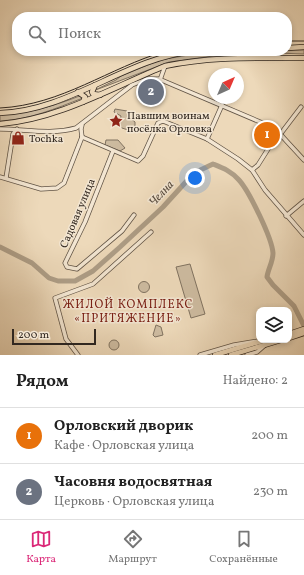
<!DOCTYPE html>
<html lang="ru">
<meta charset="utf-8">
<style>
:root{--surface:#fff;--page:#f6f6f6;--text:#222;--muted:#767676;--line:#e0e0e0;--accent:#db2777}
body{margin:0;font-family:Vollkorn,serif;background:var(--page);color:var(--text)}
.controls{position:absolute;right:12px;bottom:12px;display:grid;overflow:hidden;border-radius:8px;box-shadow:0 2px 6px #0003}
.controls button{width:36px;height:36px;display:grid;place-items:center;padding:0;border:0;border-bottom:1px solid var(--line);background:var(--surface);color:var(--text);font:20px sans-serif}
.compass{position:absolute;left:208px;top:68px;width:36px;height:36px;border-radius:50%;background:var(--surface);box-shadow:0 2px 6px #0003;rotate:44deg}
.scale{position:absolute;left:12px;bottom:10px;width:84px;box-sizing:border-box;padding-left:4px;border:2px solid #322820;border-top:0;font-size:11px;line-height:14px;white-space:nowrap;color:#322820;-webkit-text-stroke:3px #f3e6d2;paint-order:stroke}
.you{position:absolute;left:195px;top:178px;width:14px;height:14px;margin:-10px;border:3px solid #fff;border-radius:50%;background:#1a73e8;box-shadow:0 0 0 6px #1a73e833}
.badge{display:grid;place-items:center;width:26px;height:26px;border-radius:50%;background:var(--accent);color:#fff;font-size:13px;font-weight:700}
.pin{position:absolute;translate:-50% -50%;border:2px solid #fff;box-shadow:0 1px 4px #0006}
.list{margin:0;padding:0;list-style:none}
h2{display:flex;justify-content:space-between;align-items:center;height:52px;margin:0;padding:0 16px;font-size:17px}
h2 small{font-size:13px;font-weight:400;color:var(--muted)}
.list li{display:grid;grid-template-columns:26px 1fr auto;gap:12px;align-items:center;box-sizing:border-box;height:56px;padding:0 16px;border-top:1px solid var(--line)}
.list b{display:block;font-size:15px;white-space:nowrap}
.list p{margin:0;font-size:13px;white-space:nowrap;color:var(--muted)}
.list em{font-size:13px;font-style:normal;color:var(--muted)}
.icon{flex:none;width:22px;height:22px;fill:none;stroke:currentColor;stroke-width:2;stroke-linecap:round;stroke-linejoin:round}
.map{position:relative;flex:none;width:304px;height:355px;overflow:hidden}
.search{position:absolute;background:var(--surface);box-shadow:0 2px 6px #0003;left:12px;right:12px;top:12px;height:44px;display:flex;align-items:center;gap:10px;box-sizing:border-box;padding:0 14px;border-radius:16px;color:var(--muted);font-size:15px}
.sheet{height:164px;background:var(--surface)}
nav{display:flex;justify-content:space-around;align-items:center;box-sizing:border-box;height:56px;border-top:1px solid var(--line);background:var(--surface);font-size:11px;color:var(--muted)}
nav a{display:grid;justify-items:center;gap:2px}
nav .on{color:var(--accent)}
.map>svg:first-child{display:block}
.green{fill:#cdbba0;stroke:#807260}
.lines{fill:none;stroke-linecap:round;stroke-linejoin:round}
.river{stroke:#ad9d86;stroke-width:5}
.minor-casing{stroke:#615446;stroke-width:5}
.major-casing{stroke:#322820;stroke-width:6}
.minor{stroke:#f3e6d2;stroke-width:3.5}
.major{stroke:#edd9ba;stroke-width:4.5}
.tram{stroke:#322820;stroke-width:1}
.labels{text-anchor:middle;stroke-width:3;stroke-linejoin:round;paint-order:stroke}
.poi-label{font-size:11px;fill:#322820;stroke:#f3e6d2;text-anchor:start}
.street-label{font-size:11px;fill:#322820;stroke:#f3e6d2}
.water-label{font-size:12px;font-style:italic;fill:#574b3f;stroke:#f3e6d2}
.neighbourhood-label{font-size:12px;letter-spacing:1px;fill:#7a1f14;stroke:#f3e6d2}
</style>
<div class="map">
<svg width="304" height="355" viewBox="0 0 304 355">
<rect width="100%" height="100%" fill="#edd9ba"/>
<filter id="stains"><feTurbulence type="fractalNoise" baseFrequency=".005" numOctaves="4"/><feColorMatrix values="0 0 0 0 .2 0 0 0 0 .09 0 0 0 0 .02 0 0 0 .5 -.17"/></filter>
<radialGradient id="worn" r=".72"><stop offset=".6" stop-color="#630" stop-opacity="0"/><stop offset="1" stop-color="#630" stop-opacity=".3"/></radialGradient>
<!-- green -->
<g class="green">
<polygon points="287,50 304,50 304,54 276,53 277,51"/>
<polygon points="211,51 273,51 271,53 213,56 169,62 93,91 116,80 121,76 160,60"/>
<path d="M82,95L83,98C54,109 32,119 0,121V115C29,113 55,106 82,95Z"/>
<polygon points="115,109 127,111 130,118 135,122 135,130 131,131 119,127 121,116 114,112"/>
<polygon points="106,140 118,140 125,148 120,151 105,145"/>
<polygon points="190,264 205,314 191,318 176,267"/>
<circle cx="144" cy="287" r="5.5"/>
<polygon points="156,325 161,327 163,335 155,337 153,335"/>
<circle cx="114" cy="345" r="5"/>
</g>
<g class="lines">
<!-- river -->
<path class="river" d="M0,247L32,263L49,278L58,281H75L93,271L120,247L163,207L194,173L213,164C223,168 231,171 239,180C249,191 272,238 273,253C273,262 268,269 267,277L273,285L294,306L304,326"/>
<!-- minor casing -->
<g class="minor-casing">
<g id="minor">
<polyline points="160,80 165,66"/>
<path d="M0,129C25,129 51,135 76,128L132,85L147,79H159L272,127L280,134L304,160"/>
<polyline points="82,137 138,161 143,156 158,123 163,121 207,139 238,159 252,170 265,190 304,235"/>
<polyline points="82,137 81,129 82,125"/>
<polyline points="207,139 222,105"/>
<polyline points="113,151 85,222 65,263 67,267 77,269 122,231 134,215"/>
<polyline points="252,170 258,165 275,138 282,132 301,107"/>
<polyline points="0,177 41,189 57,188 64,183 82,137"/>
<polyline points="6,178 13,134 17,129"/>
<polyline points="286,216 304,201"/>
<polyline points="78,355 66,339 55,298 93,284 151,232"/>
<polyline points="200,355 234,345 258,341"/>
<polyline points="247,355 257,352 265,345"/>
</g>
</g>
<!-- major casing -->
<g class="major-casing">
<g id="major">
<polyline points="287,48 304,47"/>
<polyline points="269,57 273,56 275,51"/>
<polyline points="95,85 92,92 93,94 100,95"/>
<polyline points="78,92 85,97 83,102"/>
<path d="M0,113C69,111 125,59 193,51"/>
<path d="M0,124C59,119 111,88 165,66C211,56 258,58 304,58"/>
<polyline points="289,334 304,329"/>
<polyline points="289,338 304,333"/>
<polyline points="215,355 265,340"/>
<polyline points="231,355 281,340"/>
</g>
</g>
<!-- minor -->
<use href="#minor" class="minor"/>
<!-- major -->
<use href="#major" class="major"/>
<!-- tram -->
<g class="tram">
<polyline points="287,41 304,41"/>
<path d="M0,108C62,105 108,68 166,51"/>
</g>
</g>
<!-- icons -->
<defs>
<g id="sight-bare" transform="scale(1.08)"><path d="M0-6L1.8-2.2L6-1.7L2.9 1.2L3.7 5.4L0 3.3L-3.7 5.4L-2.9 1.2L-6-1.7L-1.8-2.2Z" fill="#8f2418" stroke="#f3e6d2" stroke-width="2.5" paint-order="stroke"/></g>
<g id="shop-bare" transform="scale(1.08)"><path d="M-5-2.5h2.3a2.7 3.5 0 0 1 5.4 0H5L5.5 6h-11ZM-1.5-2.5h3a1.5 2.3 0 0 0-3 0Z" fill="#8f2418" stroke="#f3e6d2" stroke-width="2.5" paint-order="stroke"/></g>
</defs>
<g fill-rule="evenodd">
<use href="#sight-bare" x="116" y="121"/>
<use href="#shop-bare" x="18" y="138"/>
</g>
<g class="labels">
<!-- poi labels -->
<g class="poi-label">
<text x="127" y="119">Павшим воинам<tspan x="127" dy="13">посёлка Орловка</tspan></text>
<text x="29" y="142">Tochka</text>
</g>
<!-- street labels -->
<g class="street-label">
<text transform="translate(77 213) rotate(-67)" y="4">Садовая улица</text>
</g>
<!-- water labels -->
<g class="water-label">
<text transform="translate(161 193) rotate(-47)" y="4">Челна</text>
</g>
<!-- neighbourhood labels -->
<g class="neighbourhood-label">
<text x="128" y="308">ЖИЛОЙ КОМПЛЕКС<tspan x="128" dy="14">«ПРИТЯЖЕНИЕ»</tspan></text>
</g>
</g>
<rect width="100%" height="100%" filter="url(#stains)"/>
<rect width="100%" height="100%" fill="url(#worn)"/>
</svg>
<div class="controls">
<button><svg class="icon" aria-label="layers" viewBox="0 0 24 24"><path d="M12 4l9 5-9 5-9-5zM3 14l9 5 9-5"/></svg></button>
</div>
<svg class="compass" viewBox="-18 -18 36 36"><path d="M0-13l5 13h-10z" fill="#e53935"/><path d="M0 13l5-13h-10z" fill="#767676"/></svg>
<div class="scale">200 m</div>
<div class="you"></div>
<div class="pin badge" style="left:267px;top:135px;background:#e8710a">1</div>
<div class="pin badge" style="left:151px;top:92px;background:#6b7280">2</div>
<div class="search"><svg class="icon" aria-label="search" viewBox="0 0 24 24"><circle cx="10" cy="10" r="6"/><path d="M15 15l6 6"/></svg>Поиск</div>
</div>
<section class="sheet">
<h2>Рядом<small>Найдено: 2</small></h2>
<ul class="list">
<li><span class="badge" style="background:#e8710a">1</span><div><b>Орловский дворик</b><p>Кафе · Орловская улица</p></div><em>200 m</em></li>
<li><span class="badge" style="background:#6b7280">2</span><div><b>Часовня водосвятная</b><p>Церковь · Орловская улица</p></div><em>230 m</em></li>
</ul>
</section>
<nav>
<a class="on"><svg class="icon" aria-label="map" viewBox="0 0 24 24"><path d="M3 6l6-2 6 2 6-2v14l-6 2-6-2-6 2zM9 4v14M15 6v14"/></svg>Карта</a>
<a><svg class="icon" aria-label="directions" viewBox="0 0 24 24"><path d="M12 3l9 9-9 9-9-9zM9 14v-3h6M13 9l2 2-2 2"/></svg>Маршрут</a>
<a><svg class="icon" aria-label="saved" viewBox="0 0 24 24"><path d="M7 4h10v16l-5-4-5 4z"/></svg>Сохранённые</a>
</nav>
